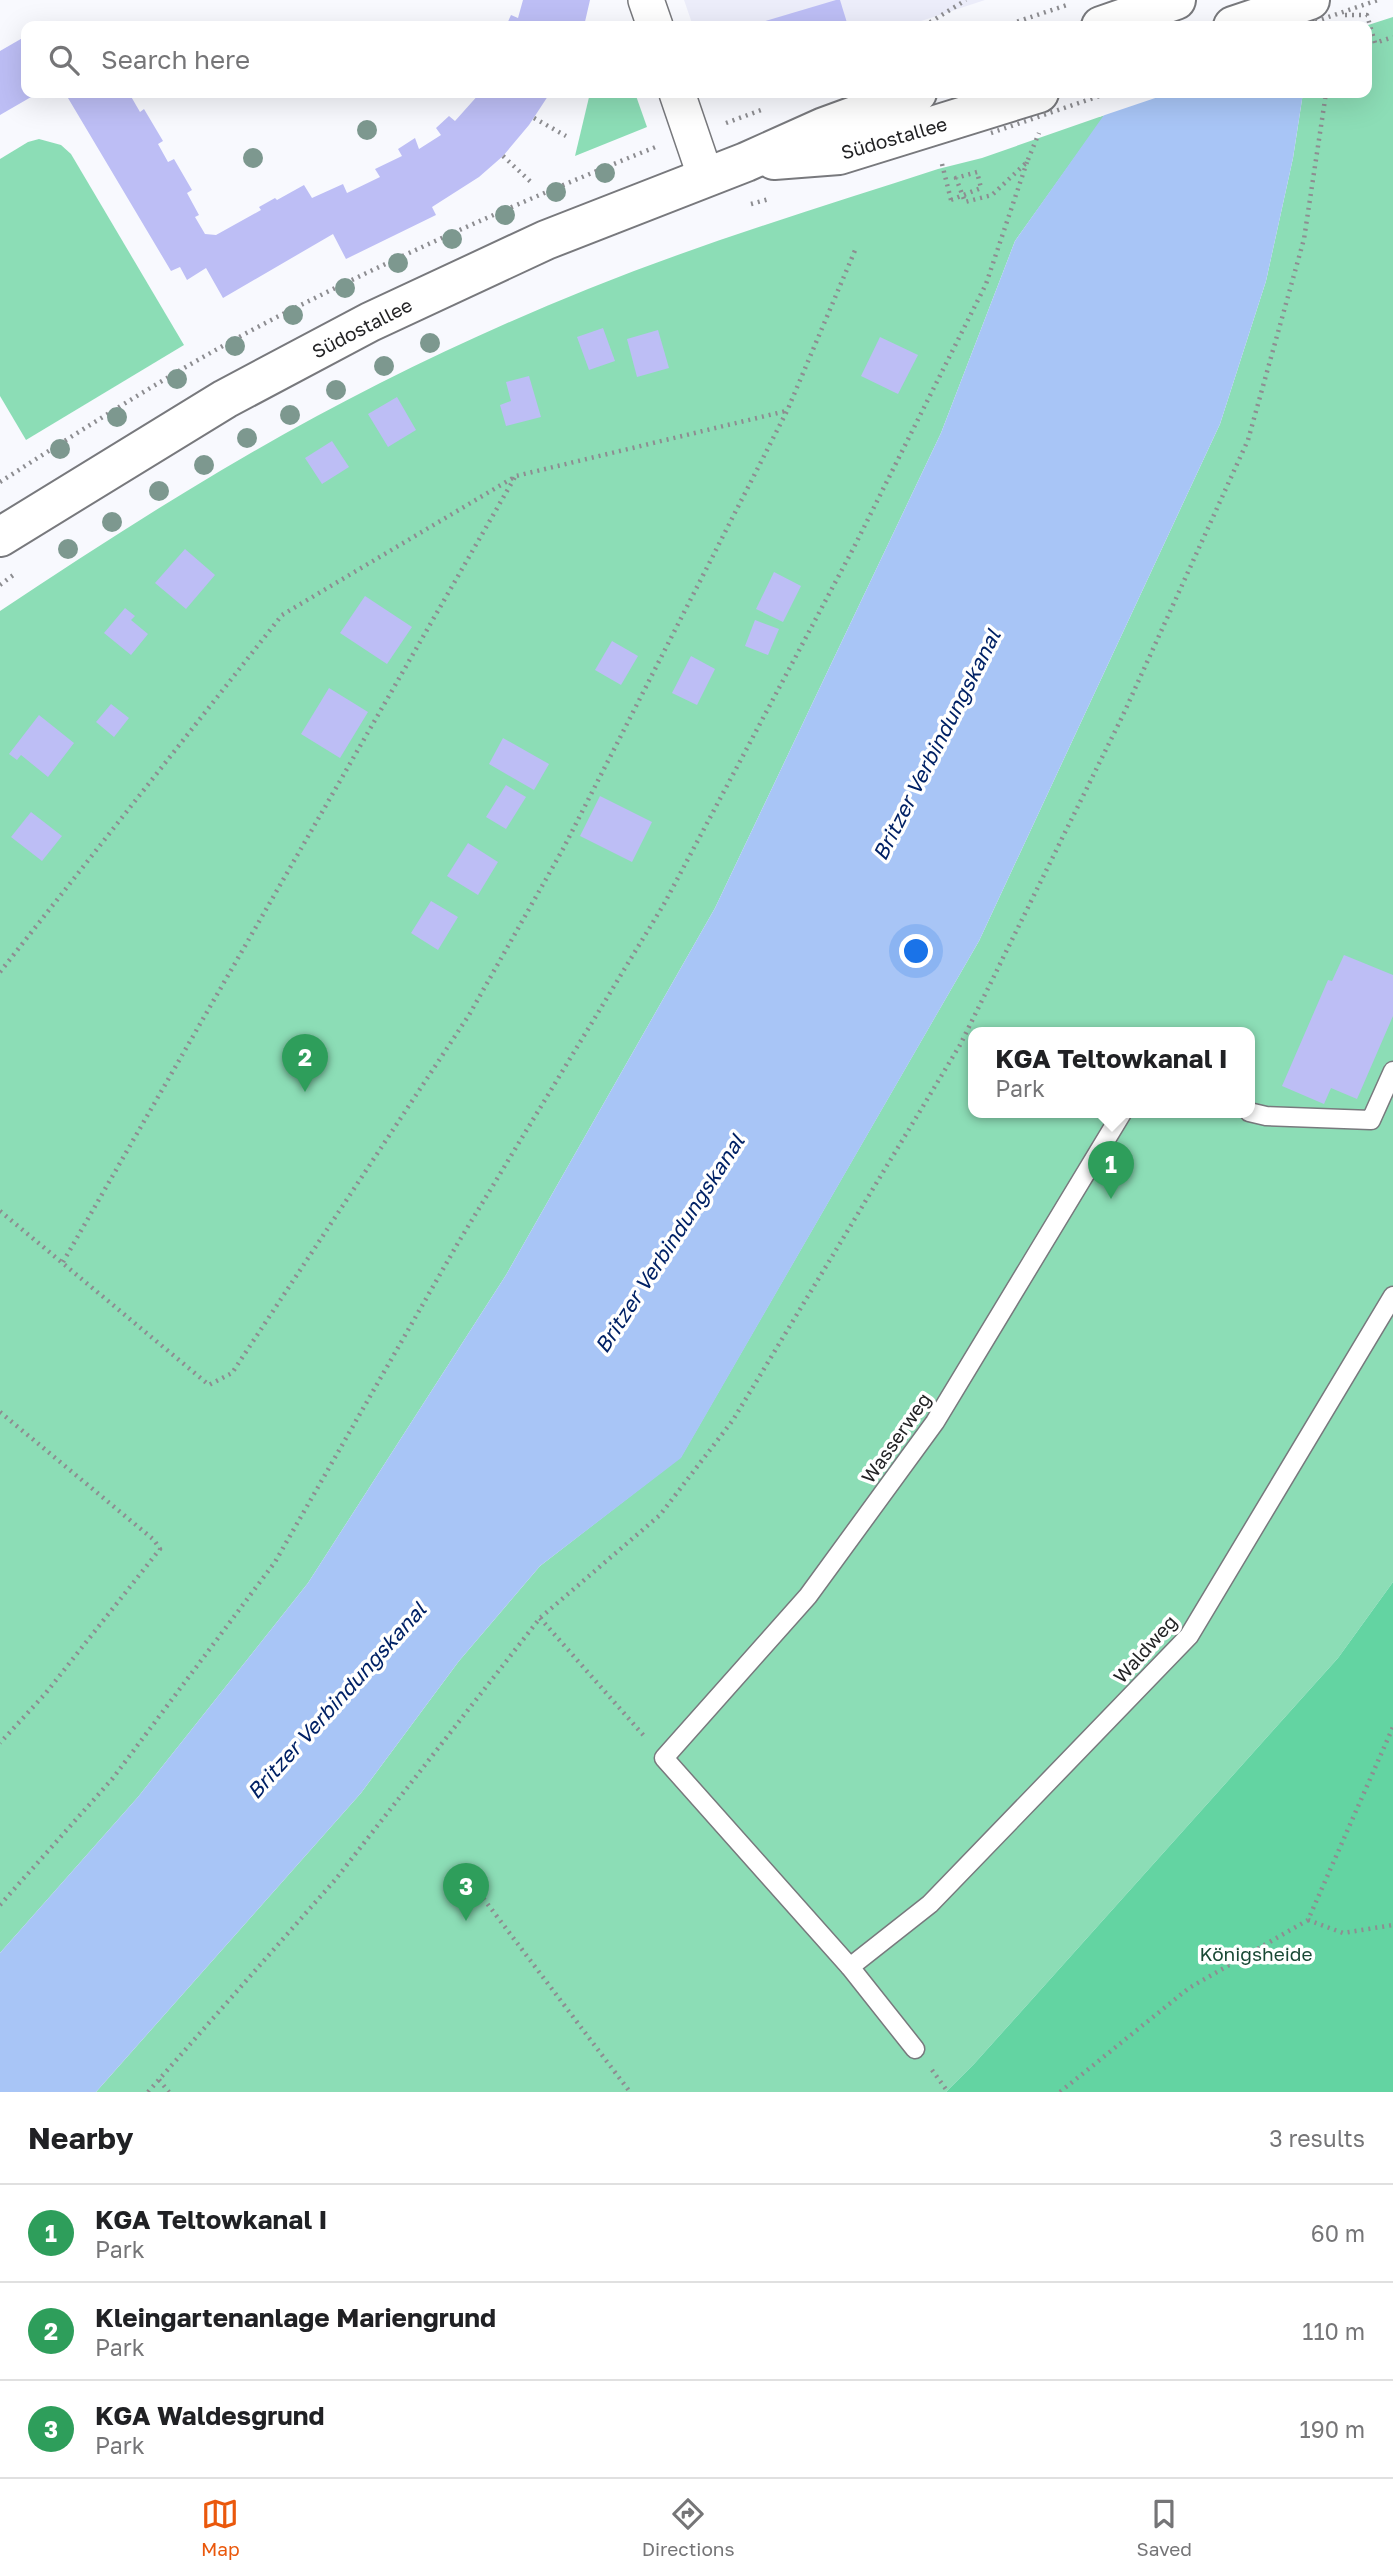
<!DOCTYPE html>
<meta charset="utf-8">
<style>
:root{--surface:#fff;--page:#f6f6f6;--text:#202124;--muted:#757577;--line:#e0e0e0;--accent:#ea580c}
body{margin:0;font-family:"Golos Text",sans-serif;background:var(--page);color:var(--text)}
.you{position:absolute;left:917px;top:952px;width:24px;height:24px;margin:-18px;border:5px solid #fff;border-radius:50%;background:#1a73e8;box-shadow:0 0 0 10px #1a73e833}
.badge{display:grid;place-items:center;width:46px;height:46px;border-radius:50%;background:var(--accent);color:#fff;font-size:23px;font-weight:700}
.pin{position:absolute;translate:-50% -58px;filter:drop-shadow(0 2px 4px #0008)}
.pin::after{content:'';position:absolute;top:37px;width:24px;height:21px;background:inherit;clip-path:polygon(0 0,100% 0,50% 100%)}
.popup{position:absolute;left:968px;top:1027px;width:287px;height:91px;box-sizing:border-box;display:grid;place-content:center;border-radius:14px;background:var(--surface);filter:drop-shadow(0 2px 5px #0005);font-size:23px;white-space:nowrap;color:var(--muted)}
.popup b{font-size:26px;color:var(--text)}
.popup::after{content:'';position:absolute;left:50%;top:100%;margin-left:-14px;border:14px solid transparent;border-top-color:var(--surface)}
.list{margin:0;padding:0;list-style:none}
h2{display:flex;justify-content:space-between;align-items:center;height:91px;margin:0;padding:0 28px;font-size:30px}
h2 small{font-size:23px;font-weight:400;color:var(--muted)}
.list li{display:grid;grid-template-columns:46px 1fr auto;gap:21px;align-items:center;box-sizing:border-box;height:98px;padding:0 28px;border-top:2px solid var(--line)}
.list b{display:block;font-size:26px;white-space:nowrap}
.list p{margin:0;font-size:23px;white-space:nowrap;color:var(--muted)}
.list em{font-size:23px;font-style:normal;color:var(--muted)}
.icon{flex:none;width:38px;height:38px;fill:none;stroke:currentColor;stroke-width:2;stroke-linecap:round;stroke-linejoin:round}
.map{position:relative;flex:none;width:1393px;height:2092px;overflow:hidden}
.search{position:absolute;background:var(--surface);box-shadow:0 7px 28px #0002;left:21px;right:21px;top:21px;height:77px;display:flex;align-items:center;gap:18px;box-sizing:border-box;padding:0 24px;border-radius:14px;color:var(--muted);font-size:26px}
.sheet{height:385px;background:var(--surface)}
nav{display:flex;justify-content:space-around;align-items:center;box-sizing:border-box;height:98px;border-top:2px solid var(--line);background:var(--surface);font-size:19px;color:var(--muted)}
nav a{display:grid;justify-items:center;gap:4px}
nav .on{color:var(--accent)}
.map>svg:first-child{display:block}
.built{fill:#ecedfa}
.green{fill:#8cddb6;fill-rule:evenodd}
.forest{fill:#63d4a2}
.water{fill:#a8c5f6}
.pier{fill:#f8f9fe}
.building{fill:#bdbef5}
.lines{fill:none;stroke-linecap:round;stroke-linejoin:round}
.service-casing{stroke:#78797d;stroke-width:21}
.minor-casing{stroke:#78797d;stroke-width:38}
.secondary-casing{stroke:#78797d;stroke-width:42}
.path{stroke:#8d8d91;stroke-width:4.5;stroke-dasharray:2 5;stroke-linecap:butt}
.service{stroke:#fff;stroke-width:18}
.minor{stroke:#fff;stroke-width:35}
.secondary{stroke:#fff;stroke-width:38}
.path-bridge{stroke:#8d8d91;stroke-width:4.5;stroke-dasharray:2 5;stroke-linecap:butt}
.tree{fill:#7d988f}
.labels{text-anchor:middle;stroke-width:7;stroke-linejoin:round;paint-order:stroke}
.street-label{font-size:19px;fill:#232325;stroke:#fff}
.park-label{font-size:19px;fill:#184834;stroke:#fff}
.water-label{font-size:21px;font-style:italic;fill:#002165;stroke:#fff}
</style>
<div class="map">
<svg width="1393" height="2092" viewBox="0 0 1393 2092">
<rect width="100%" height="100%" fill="#f8f9fe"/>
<!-- built -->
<polygon class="built" points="684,0 985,0 906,26 693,26"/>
<!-- green -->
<g class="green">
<path d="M1393,17V1582L1338,1658L974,2064L946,2092H96L361,1793L459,1661L540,1566L681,1457L979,941L1220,424L1266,281L1293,158L1303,93H1367L1365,26ZM973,1033H1249V1113H973Z"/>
<polygon points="590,93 635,93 647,127 575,156"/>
<path d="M1105,115L1015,241L941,433L715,908L506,1275L308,1583L138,1797L0,1953V611C62,570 124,529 187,491C314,413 449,345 588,289C702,243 821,207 938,169L982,158Z"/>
<polygon points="39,139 61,145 71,154 184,345 26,440 0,396 0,159 28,142"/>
</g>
<!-- forest -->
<polygon class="forest" points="1393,1582 1393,2092 946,2092 974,2064 1338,1658"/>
<!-- water -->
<polygon class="water" points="1112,93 1303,93 1293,158 1266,281 1220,424 979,941 681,1458 540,1566 459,1661 361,1793 96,2092 0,2092 0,1953 138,1797 308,1583 506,1275 715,908 941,433 1015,241 1104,115"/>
<!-- pier -->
<g class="pier">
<polygon points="1142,0 1324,0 1318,26 1133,26"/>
<polygon points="1109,93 1170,93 1099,117"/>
</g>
<!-- building -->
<g class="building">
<polygon points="523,0 590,0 584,26 506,26 511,15 518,18"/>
<polygon points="836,0 840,0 848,26 749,26"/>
<polygon points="26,36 26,93 38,93 0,115 0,51"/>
<polygon points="65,93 129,93 140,112 144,109 163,141 158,144 168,162 174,159 192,190 187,193 199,215 195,217 205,234 216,235 261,210 259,207 275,198 277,200 304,185 312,198 343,184 347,193 380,177 375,169 402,156 398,149 415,138 419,149 441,135 436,128 449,116 455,121 480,93 550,93 529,125 503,156 479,177 432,207 436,215 346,259 333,234 223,298 206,268 187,280 180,267 171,271"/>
<polygon points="603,328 615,361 589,370 577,337"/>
<polygon points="658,330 669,368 637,377 627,339"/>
<polygon points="880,337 918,355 898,394 861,376"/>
<polygon points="529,376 541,417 506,426 500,405 511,401 506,382"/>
<polygon points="397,397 416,430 388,447 368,414"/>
<polygon points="332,441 349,467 322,484 305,458"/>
<polygon points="185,549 215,575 186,609 155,583"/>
<polygon points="774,572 801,586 783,622 756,609"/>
<polygon points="365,596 412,627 387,664 340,633"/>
<polygon points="125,608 135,616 131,620 148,634 131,655 104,633"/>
<polygon points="755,620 779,629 768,655 745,646"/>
<polygon points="612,641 638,656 621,685 595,670"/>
<polygon points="691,656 715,669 697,705 672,693"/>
<polygon points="329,688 368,712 340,758 301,734"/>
<polygon points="111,704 129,718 114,737 96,722"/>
<polygon points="39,715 74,743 48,777 21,755 17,760 9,754"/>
<polygon points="503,738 549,764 534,790 489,764"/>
<polygon points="506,785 526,797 506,829 486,817"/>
<polygon points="600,796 652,822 632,862 580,836"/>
<polygon points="31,812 62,836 42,861 11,837"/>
<polygon points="468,843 498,862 478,895 447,876"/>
<polygon points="431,901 458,917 438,950 411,933"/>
<polygon points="1344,955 1393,975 1393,1016 1357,1099 1331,1088 1324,1104 1282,1086 1328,980 1332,981"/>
</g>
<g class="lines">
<!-- service casing -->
<g class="service-casing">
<g id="service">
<polyline points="1249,1112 1266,1116 1371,1120 1393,1071"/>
<polyline points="850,1967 930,1904 1189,1636 1393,1296"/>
<polyline points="915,2049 850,1967 664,1758 808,1596 935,1422 1122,1113"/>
</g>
</g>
<!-- minor casing -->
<g class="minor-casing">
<g id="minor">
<polyline points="646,0 655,26"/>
<polyline points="677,93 706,178"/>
</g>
</g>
<!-- secondary casing -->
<g class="secondary-casing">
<g id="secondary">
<polyline points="1101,26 1176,0"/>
<polyline points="1233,26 1310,0"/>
<polyline points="774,160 839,155 1039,93"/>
<polyline points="0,537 225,399 370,322 546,240 746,162 824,127 917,93"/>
</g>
</g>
<!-- path -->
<g class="path">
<polyline points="1345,15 1367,15 1375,43 1393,37"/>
<polyline points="924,26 966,0"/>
<polyline points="1004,26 1070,4"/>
<polyline points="534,118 566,136"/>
<polyline points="726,123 764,109"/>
<polyline points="503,156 533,184"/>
<polyline points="942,164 951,200"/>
<polyline points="977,172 956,178 965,202 992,195 1027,162 1039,133"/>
<polyline points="751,204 769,199"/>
<path d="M0,482C91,424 183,365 279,316C403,253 529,198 658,146"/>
<polyline points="0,585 16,573"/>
<polyline points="0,972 282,615 516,476 786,411"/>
<polyline points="0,1211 209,1385 232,1373 469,1015 563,849 787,411 856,248"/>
<polyline points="63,1262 515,477"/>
<polyline points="0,1412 154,1540 160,1549 45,1694 0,1743"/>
<polyline points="540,1618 645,1737"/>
<polyline points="458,1865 630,2092"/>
<polyline points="0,1905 113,1778 275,1562 458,1243 664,904 853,549 986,284 1027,162"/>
<polyline points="1308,1920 1343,1933 1393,1925"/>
<polyline points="932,2070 948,2092"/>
<polyline points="159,2080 169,2092"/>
<polyline points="148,2092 335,1880 540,1618 660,1515 733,1420 960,1045 1123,715 1248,440 1304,239 1326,93"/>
<polyline points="1060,2092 1189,1988 1308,1920 1393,1727"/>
</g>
<!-- service -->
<use href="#service" class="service"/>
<!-- minor -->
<use href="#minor" class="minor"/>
<!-- secondary -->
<use href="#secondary" class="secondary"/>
<!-- path-bridge -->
<g class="path-bridge">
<polyline points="1302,26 1378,0"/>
<polyline points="991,133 1108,93"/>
<polyline points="951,200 981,188 977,172"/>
</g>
</g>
<!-- trees -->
<g class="tree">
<circle cx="367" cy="130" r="10"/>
<circle cx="253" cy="158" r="10"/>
<circle cx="605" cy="173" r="10"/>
<circle cx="556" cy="192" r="10"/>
<circle cx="505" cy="215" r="10"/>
<circle cx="452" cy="239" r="10"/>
<circle cx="398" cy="263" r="10"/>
<circle cx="345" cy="288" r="10"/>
<circle cx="293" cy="315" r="10"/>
<circle cx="430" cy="343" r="10"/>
<circle cx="235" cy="346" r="10"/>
<circle cx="384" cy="366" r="10"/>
<circle cx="177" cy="379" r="10"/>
<circle cx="336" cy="390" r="10"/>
<circle cx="290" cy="415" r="10"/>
<circle cx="117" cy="417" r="10"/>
<circle cx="247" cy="438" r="10"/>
<circle cx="60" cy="449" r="10"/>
<circle cx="204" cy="465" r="10"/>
<circle cx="159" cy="491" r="10"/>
<circle cx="112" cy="522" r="10"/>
<circle cx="68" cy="549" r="10"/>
</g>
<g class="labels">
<!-- street labels -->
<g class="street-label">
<text transform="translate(894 138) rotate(-16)" y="7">Südostallee</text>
<text transform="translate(362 328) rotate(-27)" y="7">Südostallee</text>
<text transform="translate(896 1438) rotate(-55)" y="7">Wasserweg</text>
<text transform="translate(1145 1649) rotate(-48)" y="7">Waldweg</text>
</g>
<!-- park labels -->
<g class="park-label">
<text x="1256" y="1961">Königsheide</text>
</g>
<!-- water labels -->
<g class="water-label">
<text transform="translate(937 745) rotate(-63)" y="7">Britzer Verbindungskanal</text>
<text transform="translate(670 1244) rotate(-57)" y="7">Britzer Verbindungskanal</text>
<text transform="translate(337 1701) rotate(-48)" y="7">Britzer Verbindungskanal</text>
</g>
</g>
</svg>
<div class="you"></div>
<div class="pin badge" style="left:1111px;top:1199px;background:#2e9e5b">1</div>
<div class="popup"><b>KGA Teltowkanal I</b>Park</div>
<div class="pin badge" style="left:305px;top:1092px;background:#2e9e5b">2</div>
<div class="pin badge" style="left:466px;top:1921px;background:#2e9e5b">3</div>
<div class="search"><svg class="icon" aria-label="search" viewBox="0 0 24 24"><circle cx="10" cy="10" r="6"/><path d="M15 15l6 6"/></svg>Search here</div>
</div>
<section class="sheet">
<h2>Nearby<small>3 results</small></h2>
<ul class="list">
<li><span class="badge" style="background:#2e9e5b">1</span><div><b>KGA Teltowkanal I</b><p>Park</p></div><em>60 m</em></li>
<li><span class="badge" style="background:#2e9e5b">2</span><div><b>Kleingartenanlage Mariengrund</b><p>Park</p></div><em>110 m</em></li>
<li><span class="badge" style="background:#2e9e5b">3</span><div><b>KGA Waldesgrund</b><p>Park</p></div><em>190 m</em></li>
</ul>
</section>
<nav>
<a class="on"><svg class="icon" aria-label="map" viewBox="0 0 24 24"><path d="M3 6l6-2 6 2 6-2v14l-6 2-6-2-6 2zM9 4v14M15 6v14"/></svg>Map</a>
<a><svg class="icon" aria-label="directions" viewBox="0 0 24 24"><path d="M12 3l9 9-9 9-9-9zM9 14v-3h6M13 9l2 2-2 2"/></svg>Directions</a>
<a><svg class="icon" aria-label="saved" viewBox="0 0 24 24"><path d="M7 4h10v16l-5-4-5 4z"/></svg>Saved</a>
</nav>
